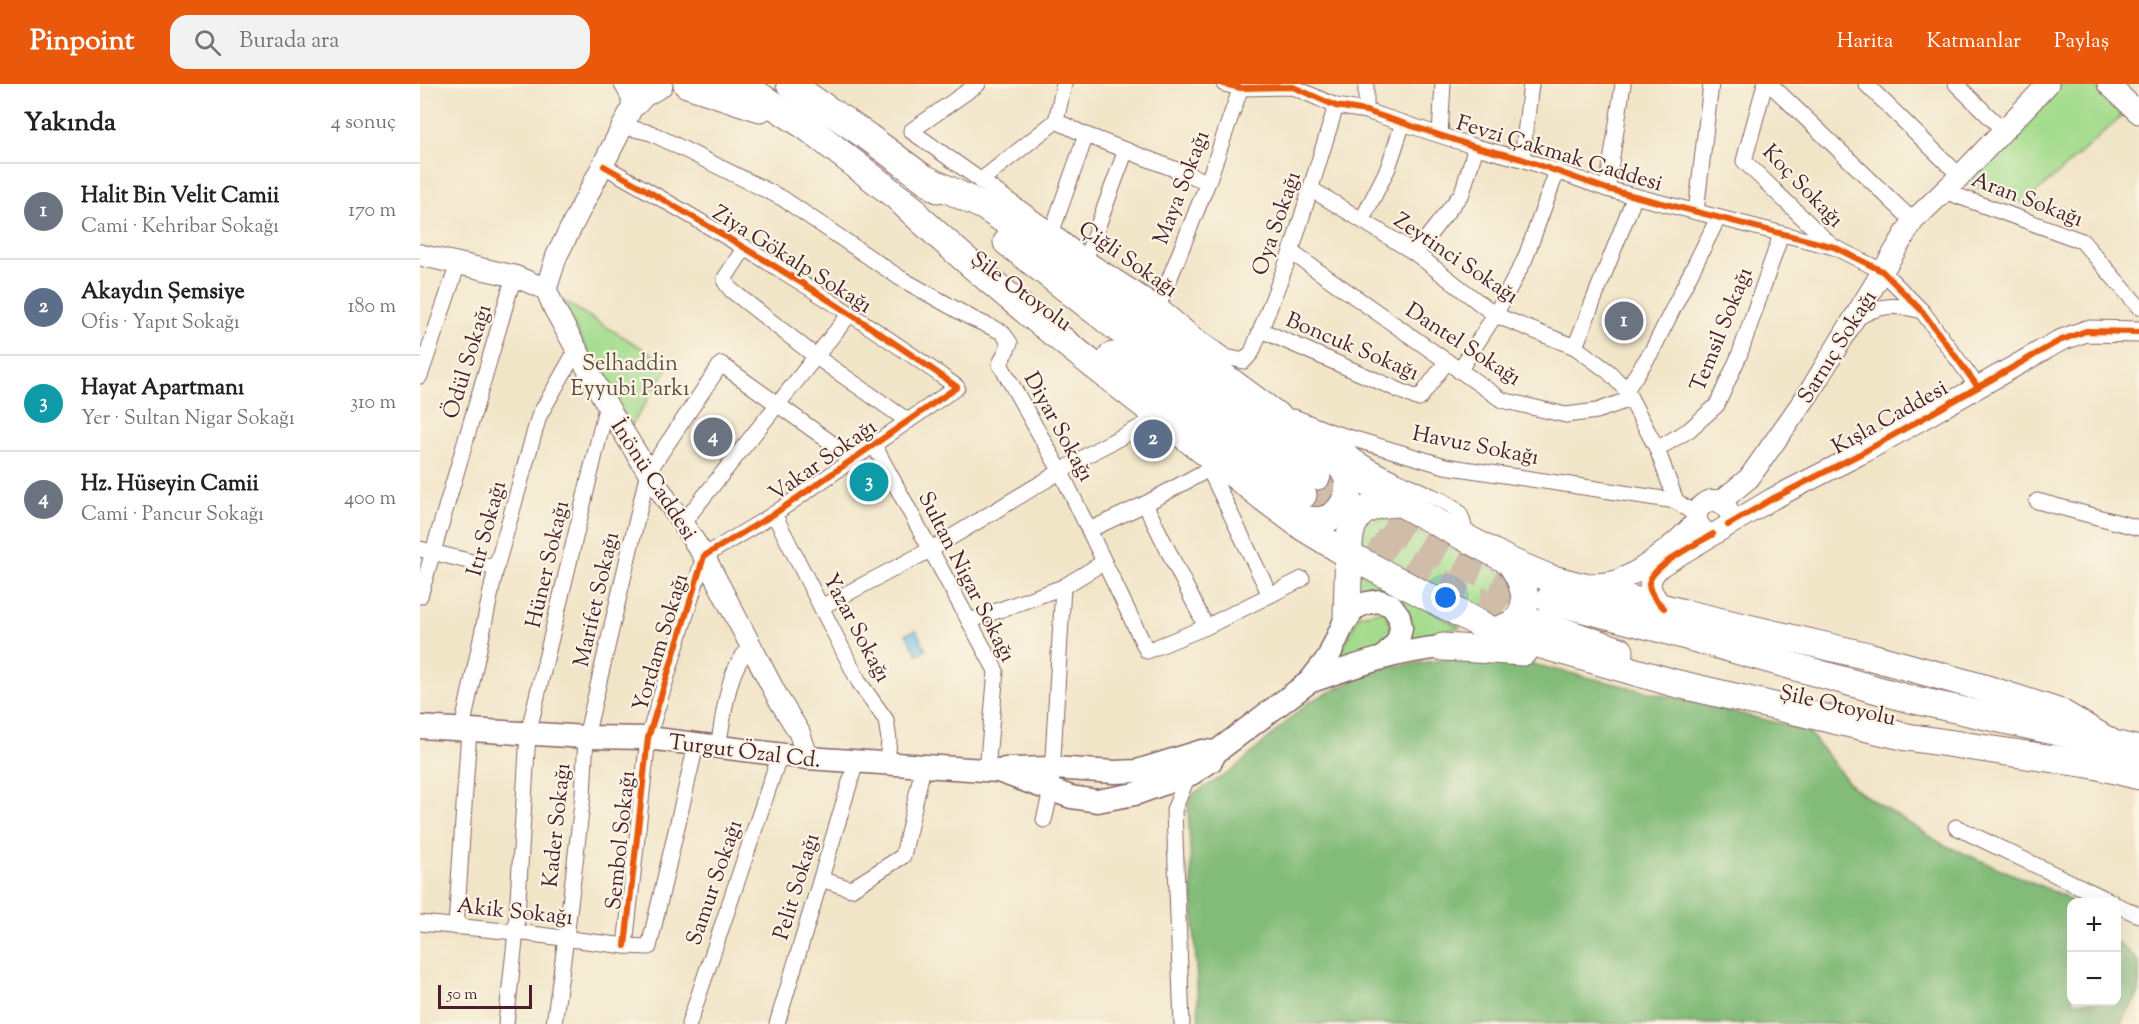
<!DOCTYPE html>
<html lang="tr">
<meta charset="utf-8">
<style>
:root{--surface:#fff;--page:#f2f2f2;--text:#202124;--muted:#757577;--line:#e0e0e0;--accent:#ea580c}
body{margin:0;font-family:"Sorts Mill Goudy",serif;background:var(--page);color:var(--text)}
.controls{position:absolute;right:18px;bottom:18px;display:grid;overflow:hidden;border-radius:12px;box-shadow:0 6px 24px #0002}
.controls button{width:54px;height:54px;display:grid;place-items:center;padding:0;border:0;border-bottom:2px solid var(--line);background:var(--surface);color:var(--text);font:30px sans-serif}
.scale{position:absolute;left:18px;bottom:15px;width:94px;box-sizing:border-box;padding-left:6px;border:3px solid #4a1f2b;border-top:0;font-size:16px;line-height:21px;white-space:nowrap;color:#4a1f2b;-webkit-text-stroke:4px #fcf5e5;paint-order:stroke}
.you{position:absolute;left:1026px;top:514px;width:21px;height:21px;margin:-15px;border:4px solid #fff;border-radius:50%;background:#1a73e8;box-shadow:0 0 0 9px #1a73e833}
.badge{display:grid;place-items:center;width:39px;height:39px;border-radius:50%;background:var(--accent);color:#fff;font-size:20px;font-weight:700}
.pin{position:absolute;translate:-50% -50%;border:3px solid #fff;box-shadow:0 2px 6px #0006}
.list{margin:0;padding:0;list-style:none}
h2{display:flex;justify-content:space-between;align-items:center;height:78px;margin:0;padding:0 24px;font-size:26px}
h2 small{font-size:20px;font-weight:400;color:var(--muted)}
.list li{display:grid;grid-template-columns:39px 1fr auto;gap:18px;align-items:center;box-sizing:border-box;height:96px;padding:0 24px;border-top:2px solid var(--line)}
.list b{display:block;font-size:22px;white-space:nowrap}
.list p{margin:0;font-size:20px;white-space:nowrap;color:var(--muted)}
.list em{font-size:20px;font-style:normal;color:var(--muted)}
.icon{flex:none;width:33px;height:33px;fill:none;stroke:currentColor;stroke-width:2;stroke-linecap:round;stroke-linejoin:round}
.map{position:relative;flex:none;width:1719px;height:940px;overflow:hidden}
header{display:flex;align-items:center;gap:36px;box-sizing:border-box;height:84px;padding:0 30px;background:var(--accent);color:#fff}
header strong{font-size:28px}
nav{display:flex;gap:33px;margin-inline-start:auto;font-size:21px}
.search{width:420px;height:54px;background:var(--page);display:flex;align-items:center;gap:15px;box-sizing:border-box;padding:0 21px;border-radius:18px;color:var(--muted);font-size:22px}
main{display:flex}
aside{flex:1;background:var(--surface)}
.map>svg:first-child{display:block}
.green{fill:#a4dc8e;stroke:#777e5c;stroke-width:1.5}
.forest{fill:#83bc79;stroke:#666e52;stroke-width:1.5}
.water{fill:#72c2ed;stroke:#5e708c;stroke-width:1.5}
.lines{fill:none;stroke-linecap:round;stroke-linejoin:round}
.highway-tunnel{stroke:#d0bda9;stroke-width:27;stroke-dasharray:27 14;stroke-linecap:butt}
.street-casing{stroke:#846462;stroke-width:17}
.secondary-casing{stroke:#846462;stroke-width:23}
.primary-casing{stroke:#846462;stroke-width:25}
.highway-casing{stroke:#846462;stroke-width:29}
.street{stroke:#fff;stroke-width:15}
.secondary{stroke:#fff;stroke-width:21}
.primary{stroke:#fff;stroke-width:22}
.highway{stroke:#fff;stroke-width:27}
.cycleway-casing{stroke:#fcf5e5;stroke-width:10}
.cycleway{stroke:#e8590c;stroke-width:6}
.labels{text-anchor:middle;stroke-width:4.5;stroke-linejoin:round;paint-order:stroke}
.street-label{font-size:22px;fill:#4a1f2b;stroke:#fcf5e5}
.park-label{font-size:22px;fill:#604e44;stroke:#fcf5e5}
</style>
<header>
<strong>Pinpoint</strong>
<div class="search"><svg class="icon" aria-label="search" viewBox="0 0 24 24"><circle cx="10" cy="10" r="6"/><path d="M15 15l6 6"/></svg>Burada ara</div>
<nav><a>Harita</a><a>Katmanlar</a><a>Paylaş</a></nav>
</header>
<main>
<aside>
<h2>Yakında<small>4 sonuç</small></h2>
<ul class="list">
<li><span class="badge" style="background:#6b7280">1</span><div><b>Halit Bin Velit Camii</b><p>Cami · Kehribar Sokağı</p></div><em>170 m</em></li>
<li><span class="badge" style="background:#5c6f8a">2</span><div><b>Akaydın Şemsiye</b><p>Ofis · Yapıt Sokağı</p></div><em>180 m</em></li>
<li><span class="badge" style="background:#0f9aa8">3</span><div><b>Hayat Apartmanı</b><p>Yer · Sultan Nigar Sokağı</p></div><em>310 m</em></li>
<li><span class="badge" style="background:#6b7280">4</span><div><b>Hz. Hüseyin Camii</b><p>Cami · Pancur Sokağı</p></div><em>400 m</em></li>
</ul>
</aside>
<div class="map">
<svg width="1719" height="940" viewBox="0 0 1719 940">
<rect width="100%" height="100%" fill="#fcf5e5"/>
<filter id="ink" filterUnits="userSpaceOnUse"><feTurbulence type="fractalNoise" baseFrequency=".0167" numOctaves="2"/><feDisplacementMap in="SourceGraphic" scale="12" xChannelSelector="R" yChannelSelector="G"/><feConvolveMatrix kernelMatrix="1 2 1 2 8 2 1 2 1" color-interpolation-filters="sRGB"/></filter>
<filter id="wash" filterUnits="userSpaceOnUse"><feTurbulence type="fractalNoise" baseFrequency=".008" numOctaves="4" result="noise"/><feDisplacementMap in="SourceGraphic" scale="24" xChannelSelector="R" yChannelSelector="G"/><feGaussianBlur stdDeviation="1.35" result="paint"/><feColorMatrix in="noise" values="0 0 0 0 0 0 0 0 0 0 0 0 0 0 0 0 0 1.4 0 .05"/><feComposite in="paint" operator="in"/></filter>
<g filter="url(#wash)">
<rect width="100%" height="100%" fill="#f1e5c8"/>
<!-- green -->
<g class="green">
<polygon points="1638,0 1675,0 1702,32 1613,112 1630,129 1538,97"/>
<polygon points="140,215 250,281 209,345"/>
<polygon points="904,383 912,392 918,409 902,428 875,422"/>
<path d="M967,432L1083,490L1092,504L1093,518C1085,529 1077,530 1065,532L939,471L942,439Z"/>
<polygon points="935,485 1040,543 986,560 989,533 935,515"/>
<polygon points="966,526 972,549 960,563 915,581 939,531"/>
</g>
<!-- forest -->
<polygon class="forest" points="1070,570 1387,646 1433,704 1522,760 1644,812 1652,818 1652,918 1696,918 1697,858 1719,878 1719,909 1700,940 779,940 768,722 773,710 812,687 889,618 960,584"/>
<!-- water -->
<polygon class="water" points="496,546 506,566 497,570 486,550"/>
</g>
<g filter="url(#ink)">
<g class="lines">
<!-- highway-tunnel -->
<g class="highway-tunnel">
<path d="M897,392C939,420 981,449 1025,473C1057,489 1089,502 1123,514"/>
<polyline points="883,411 999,487 1045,510 1119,539"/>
</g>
<!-- street casing -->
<g class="street-casing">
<g id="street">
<polyline points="558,0 491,47 632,147 666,174 739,221 775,251 806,273 824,277 832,268 871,168 916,22"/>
<polyline points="644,0 636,37 666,51 788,98"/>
<polyline points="804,0 821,4 873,3 916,22 946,27 1056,63 1102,75 1187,105 1414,163 1462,187 1502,227 1558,303"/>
<polyline points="946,0 946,27"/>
<polyline points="1345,0 1324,77 1413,163"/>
<polyline points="1350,0 1493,137"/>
<polyline points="1446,0 1540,92"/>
<polyline points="1536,0 1584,47"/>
<polyline points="202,42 231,49 362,114 480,194 553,235 582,248 590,259 580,280 641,388 727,567 786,543 882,495"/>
<polyline points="1020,50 1023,0"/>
<polyline points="1102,75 1111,0"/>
<path d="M184,82C305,150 425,222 537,303L354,430L284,472L228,654L205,862"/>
<polyline points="560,97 636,37"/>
<polyline points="891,105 995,169 1075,231 1155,263 1189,288 1206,306 1237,365 1256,417"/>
<polyline points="1187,105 1203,0"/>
<polyline points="1524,107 1662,157 1719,223"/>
<polyline points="1276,128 1291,0"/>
<polyline points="942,136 968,84 983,39"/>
<polyline points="632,147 666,51"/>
<polyline points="325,163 305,194 305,198 311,206 395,272 488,337"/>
<polyline points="871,168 1082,316 1146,331 1177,327 1210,315"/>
<polyline points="995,169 1042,109 1056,63"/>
<polyline points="666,174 706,66"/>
<polyline points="739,221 788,98 822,0"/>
<path d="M1434,236C1458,220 1475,220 1502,227"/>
<polyline points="841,246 999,315 1027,277"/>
<polyline points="1155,263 1215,112"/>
<polyline points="1039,287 1075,231 1105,175 1137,87"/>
<polyline points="0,292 38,180"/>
<polyline points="1206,306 1232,267 1298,134"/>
<polyline points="874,333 911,348 1025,382 1256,417 1276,431"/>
<path d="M911,348C927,377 978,396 1007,410C1018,415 1031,419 1039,429C1044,435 1044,447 1046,455"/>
<polyline points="454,361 576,587 567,686"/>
<polyline points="1237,365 1269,346 1297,321 1319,272 1361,151"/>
<polyline points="1617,417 1719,444"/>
<polyline points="725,420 786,543"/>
<polyline points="354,430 439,598 466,636 469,656 467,679"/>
<polyline points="262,440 429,231"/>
<polyline points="669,446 725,420 789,385 850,511"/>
<polyline points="0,465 76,484"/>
<polyline points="0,512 94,192"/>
<polyline points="401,523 510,466 676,366 732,337"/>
<polyline points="549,537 643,503"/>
<polyline points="42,645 76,484 119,332 157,265"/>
<path d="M298,662C304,634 307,580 332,563"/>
<polyline points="624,736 631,707 643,503 684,478"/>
<polyline points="1536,743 1692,818"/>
<polyline points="401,795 431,805 483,772 503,683"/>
<polyline points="1696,821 1719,831"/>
<polyline points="0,839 96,848 205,862 229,863 276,661"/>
<polyline points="36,843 49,646"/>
<polyline points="86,940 96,848 108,650 187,320"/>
<polyline points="134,940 146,854 163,711 166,653 228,388 301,280 434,375"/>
<polyline points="269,940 360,670"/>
<polyline points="357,940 436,678"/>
<polyline points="762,940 754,726 765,699 771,690"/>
</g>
</g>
<!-- secondary casing -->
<g class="secondary-casing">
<g id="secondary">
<polyline points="205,0 215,18 137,171 126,205 134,224 191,328 228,388 284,472 358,614 379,648 388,674"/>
<polyline points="1688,0 1719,29"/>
<polyline points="0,171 94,192 126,205"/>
<polyline points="1300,418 1329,394 1389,309 1493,137 1540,92 1628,0"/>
<path d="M1284,447C1261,428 1296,401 1309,428"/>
<path d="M1166,500C1177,500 1189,500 1199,496C1225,486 1258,458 1277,437"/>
<path d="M1244,524C1230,509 1223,498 1241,482L1352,415L1442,369L1639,257L1666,247L1719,248"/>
</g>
</g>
<!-- primary casing -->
<g class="primary-casing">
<g id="primary">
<path d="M889,598C934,582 976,567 1023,563"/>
<polyline points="0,643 166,653 228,654 388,674 578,687 651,713 677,717 715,710 771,690 791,677 796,668 889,598 908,574 927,532 937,523 947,519 959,517 971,521 979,532 981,544 978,557 966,571"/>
<polyline points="585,685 633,684 695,688 717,687 782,667 796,668"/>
</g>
</g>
<!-- highway casing -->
<g class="highway-casing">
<g id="highway">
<polyline points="267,0 340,24"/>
<polyline points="321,0 387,43 494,126"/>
<polyline points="370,0 448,53 518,105"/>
<polyline points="215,18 222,10 239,0"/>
<polyline points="504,94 565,123 677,199 960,408 1089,477 1129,494 1268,530 1448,572 1564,604 1641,629 1695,661"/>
<path d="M480,116C595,225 723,319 848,417L883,443L929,471L1073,547L1254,599L1487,653L1674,681"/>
<polyline points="587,158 751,286 897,392"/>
<polyline points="692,272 829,373 883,411"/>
<path d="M873,432C893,439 913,440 924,419C928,412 930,404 928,396C926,388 920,381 916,375"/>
<polyline points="1129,516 1241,545 1486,614 1719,666"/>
<path d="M927,532L929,460C931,427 949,420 979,419"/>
<polyline points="1119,539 1200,567"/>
<path d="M1065,550C1075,547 1088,544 1096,537C1114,520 1101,493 1089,477"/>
<polyline points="1023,563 1103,568"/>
<polyline points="1658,677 1719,692"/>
</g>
</g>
<!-- street -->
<use href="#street" class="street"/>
<!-- secondary -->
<use href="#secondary" class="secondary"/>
<!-- primary -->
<use href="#primary" class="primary"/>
<!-- highway -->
<use href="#highway" class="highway"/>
<!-- cycleway casing -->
<g class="cycleway-casing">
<g id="cycleway">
<polyline points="804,0 821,4 873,3 916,22 946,27 1056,63 1102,75 1187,105 1414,163 1462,187 1502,227 1558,303"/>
<path d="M184,82C305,150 425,222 537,303L354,430L284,472L228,654L205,862"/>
<polyline points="1308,441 1352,415 1442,369 1639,257 1666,247 1719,248"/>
<path d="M1244,524C1238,518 1230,511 1229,501C1228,483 1279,459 1293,450"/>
</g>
</g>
<!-- cycleway -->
<use href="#cycleway" class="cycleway"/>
</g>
</g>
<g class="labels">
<!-- street labels -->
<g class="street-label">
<text transform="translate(1140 68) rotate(17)" y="8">Fevzi Çakmak Caddesi</text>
<text transform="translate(1384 101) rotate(46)" y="8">Koç Sokağı</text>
<text transform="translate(760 103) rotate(-69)" y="8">Maya Sokağı</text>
<text transform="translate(1608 114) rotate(21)" y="8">Aran Sokağı</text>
<text transform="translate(855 139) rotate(-71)" y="8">Oya Sokağı</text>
<text transform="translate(1037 173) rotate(34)" y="8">Zeytinci Sokağı</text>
<text transform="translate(373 174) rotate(32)" y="8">Ziya Gökalp Sokağı</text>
<text transform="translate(709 174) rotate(35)" y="8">Çiğli Sokağı</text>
<text transform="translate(602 206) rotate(36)" y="8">Şile Otoyolu</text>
<text transform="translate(1300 245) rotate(-68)" y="8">Temsil Sokağı</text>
<text transform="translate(1044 259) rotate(33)" y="8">Dantel Sokağı</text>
<text transform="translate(933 261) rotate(23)" y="8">Boncuk Sokağı</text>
<text transform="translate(1416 262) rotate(-58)" y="8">Sarnıç Sokağı</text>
<text transform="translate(46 277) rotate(-73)" y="8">Ödül Sokağı</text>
<text transform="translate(1469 332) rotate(-29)" y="8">Kışla Caddesi</text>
<text transform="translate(640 342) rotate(61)" y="8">Diyar Sokağı</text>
<text transform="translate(1056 360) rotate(11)" y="8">Havuz Sokağı</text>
<text transform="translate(402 375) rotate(-35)" y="8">Vakar Sokağı</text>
<text transform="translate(235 395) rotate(57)" y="8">İnönü Caddesi</text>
<text transform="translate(65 444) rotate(-75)" y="8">Itır Sokağı</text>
<text transform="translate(126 480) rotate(-77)" y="8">Hüner Sokağı</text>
<text transform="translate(548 492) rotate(63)" y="8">Sultan Nigar Sokağı</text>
<text transform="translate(175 515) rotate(-77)" y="8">Marifet Sokağı</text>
<text transform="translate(438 543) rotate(62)" y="8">Yazar Sokağı</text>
<text transform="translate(239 558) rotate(-73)" y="8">Yordam Sokağı</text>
<text transform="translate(1418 620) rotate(13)" y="8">Şile Otoyolu</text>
<text transform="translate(325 666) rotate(7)" y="8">Turgut Özal Cd.</text>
<text transform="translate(135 741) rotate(-84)" y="8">Kader Sokağı</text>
<text transform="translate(199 756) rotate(-84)" y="8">Sembol Sokağı</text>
<text transform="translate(293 798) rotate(-71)" y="8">Samur Sokağı</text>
<text transform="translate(375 802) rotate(-73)" y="8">Pelit Sokağı</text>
<text transform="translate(95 826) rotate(6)" y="8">Akik Sokağı</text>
</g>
<!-- park labels -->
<g class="park-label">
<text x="210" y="286">Selhaddin<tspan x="210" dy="25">Eyyubi Parkı</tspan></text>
</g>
</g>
</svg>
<div class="controls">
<button>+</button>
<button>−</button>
</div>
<div class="scale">50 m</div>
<div class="you"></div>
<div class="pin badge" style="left:1204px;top:237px;background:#6b7280">1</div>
<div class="pin badge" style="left:733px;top:355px;background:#5c6f8a">2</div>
<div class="pin badge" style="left:449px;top:398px;background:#0f9aa8">3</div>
<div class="pin badge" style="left:293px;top:353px;background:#6b7280">4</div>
</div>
</main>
